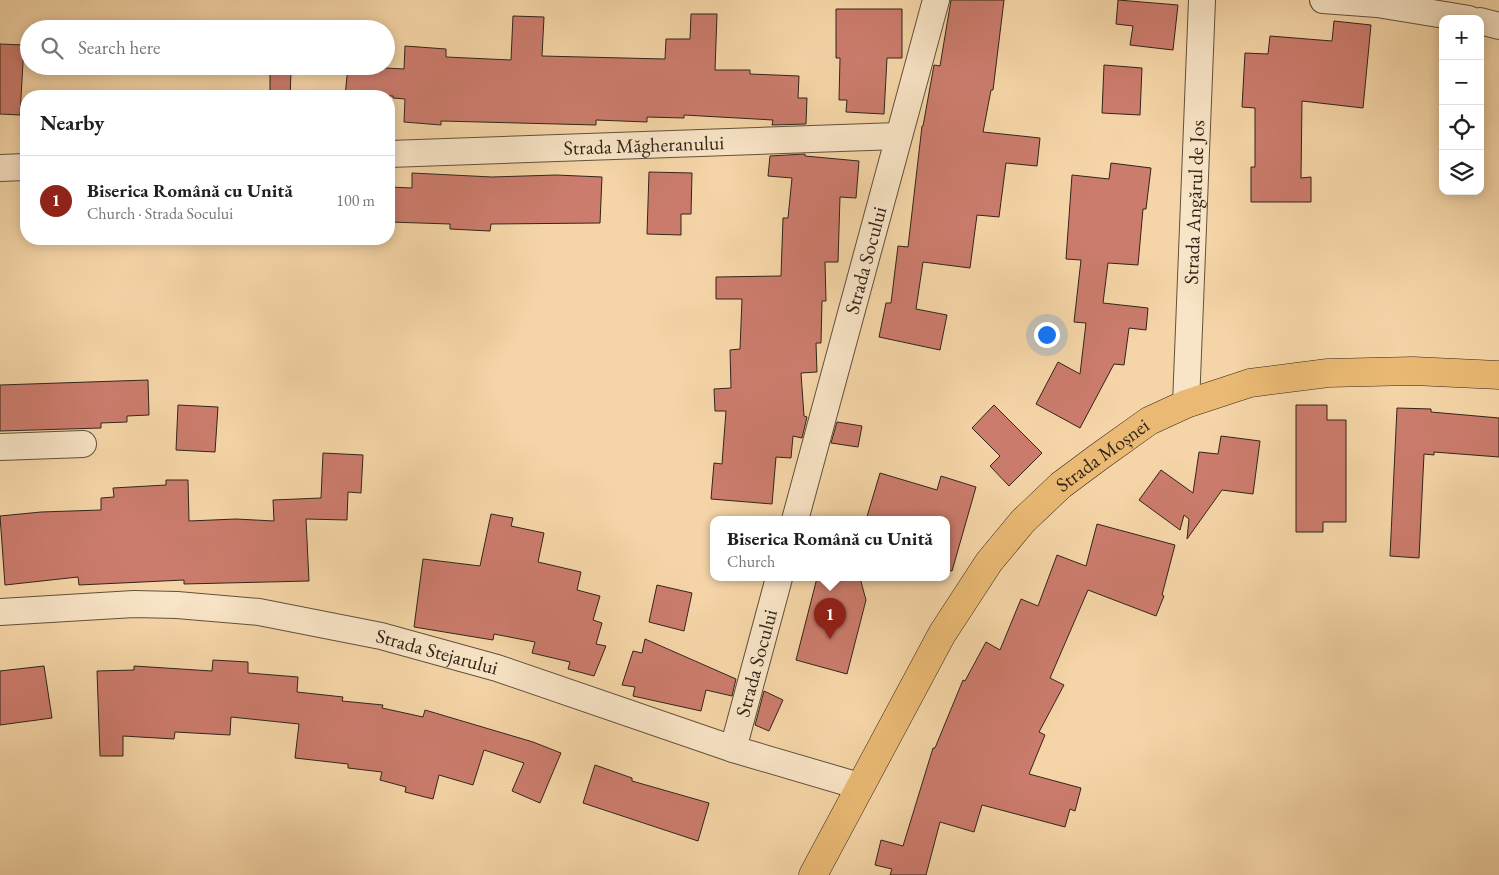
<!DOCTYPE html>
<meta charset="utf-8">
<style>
:root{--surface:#fff;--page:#f2f2f2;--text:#202124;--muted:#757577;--line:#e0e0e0;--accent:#8f2418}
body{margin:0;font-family:"EB Garamond",serif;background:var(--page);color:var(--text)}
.controls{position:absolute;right:15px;top:15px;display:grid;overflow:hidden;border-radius:10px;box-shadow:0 2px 12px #0003}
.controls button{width:45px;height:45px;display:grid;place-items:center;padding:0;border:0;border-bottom:1px solid var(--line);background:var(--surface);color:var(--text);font:25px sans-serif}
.you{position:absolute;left:1046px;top:334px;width:18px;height:18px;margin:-12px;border:4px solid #fff;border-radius:50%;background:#1a73e8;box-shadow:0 0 0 8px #1a73e833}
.badge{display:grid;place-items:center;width:32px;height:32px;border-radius:50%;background:var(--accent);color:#fff;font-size:16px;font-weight:700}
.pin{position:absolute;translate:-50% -41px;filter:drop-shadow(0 1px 2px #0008)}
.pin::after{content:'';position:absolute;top:26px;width:18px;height:15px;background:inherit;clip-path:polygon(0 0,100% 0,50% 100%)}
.popup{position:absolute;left:710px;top:516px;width:240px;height:65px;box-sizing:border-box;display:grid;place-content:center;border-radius:10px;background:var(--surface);filter:drop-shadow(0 1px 4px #0005);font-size:16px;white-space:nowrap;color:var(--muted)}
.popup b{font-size:19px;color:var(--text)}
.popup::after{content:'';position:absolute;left:50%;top:100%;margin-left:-10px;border:10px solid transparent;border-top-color:var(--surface)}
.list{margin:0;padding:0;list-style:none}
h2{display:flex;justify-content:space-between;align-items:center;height:65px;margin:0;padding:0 20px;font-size:21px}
h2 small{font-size:16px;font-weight:400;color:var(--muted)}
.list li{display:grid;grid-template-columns:32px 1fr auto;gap:15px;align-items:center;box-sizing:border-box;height:90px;padding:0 20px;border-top:1px solid var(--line)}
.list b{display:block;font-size:19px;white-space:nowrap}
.list p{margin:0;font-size:16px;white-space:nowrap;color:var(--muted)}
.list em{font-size:16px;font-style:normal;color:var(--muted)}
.icon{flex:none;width:28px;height:28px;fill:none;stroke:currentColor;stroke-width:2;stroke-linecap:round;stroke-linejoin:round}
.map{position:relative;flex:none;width:1499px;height:875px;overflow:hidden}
.search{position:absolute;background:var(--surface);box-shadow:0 2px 12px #0003;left:20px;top:20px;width:375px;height:55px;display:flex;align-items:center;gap:12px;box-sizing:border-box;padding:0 18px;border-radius:28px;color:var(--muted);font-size:19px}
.panel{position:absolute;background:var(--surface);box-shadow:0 2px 12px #0003;left:20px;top:90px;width:375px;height:155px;border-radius:20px}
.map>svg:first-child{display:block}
.building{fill:#cc7c6d;stroke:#312519}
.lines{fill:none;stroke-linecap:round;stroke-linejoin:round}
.minor-casing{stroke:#62513c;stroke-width:28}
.major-casing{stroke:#312519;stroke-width:29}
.minor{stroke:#f8e4c6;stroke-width:26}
.major{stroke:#eaba74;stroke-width:28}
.labels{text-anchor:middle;stroke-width:4.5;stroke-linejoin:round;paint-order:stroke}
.street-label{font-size:20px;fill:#312519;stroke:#f8e4c6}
</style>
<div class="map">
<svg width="1499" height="875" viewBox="0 0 1499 875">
<rect width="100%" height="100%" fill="#f5d5a7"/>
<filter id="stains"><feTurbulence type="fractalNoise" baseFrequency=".004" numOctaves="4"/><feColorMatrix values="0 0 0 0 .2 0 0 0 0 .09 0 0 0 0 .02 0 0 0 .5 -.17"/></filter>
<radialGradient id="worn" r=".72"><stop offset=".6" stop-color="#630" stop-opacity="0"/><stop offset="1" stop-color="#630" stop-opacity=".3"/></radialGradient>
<!-- building -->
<g class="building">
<polygon points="951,0 1004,0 993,90 991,90 983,132 1040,138 1037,166 1006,163 999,217 977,215 970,268 923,262 916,309 947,315 940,350 879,337 886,303 891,303 898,246 908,247 922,126 923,126 934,65 940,66"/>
<polygon points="1118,0 1178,5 1173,50 1130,45 1133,26 1116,24"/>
<polygon points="836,9 902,9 902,58 887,58 884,114 846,112 847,100 839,100 840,58 836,58"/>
<polygon points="691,14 717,14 715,70 750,70 750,74 799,76 798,98 807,98 806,124 772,125 773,120 684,115 684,118 647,117 647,122 596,120 596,125 441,121 441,125 404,122 405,99 393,98 393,96 345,96 348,66 404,69 405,46 446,49 446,57 511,60 513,16 544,17 542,56 665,59 666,39 690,39"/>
<polygon points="1334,21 1371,25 1363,108 1302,101 1301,178 1311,177 1311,202 1251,202 1251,167 1255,167 1255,108 1242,107 1245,53 1268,54 1270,36 1332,41"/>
<polygon points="0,44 24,45 20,115 0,114"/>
<polygon points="1104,65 1142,68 1140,115 1102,113"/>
<polygon points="270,72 291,73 290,96 270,96"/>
<polygon points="805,154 805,156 859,161 856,198 840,197 838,262 825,262 826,301 822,301 821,343 816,343 817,372 801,373 804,416 807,417 802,438 793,436 791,458 776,457 772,504 711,499 714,463 722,464 726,411 715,411 714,389 731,388 730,350 740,349 742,299 716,299 716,277 781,276 783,218 788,218 792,178 768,176 770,156"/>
<polygon points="1111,163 1151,168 1146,209 1143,209 1138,265 1108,263 1103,303 1148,308 1146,330 1129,328 1124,365 1114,364 1080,428 1036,404 1058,362 1080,374 1086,323 1074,322 1081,260 1066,259 1072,175 1109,179"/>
<polygon points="649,172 692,173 691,214 681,214 681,235 647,234"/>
<polygon points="412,173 492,177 556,175 602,177 600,223 491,224 490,231 450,229 450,224 389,222 389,187 412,188"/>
<polygon points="148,380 149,415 127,416 127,422 101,423 101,428 0,431 0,385"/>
<polygon points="178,405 218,407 215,452 176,450"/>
<polygon points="994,405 1042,453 1009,486 990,466 1000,456 972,428"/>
<polygon points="1296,405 1327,405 1327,420 1346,420 1346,522 1323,522 1323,532 1296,532"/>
<polygon points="1397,408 1431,409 1431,412 1499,418 1499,457 1434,452 1434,455 1424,454 1419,558 1390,556"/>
<polygon points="837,422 862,426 858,447 831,443"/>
<polygon points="1221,436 1260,441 1253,494 1222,490 1187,539 1189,519 1184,515 1180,530 1139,500 1161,470 1193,493 1199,452 1218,454"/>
<polygon points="323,453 363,455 361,493 348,492 347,520 306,519 309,581 184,584 184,580 79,585 78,577 5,585 0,516 41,512 101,510 101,498 114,497 113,488 166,485 166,480 188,480 189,521 236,519 274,521 273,500 321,498"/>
<polygon points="880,473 937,490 941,476 976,487 952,571 946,570 946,520 866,520"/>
<polygon points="491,514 513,518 511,526 544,533 538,562 581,572 577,590 600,596 593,620 602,623 596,644 606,646 594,676 568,669 570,662 532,653 535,642 494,634 493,640 414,627 423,559 480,566"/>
<polygon points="1097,524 1175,545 1162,595 1164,596 1156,616 1088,590 1050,678 1064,685 1039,732 1045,735 1029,774 1081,788 1075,811 1070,809 1065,827 982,805 974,832 940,822 926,875 890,875 892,869 875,865 881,840 903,846 933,748 935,748 963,680 965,681 986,642 1000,650 1021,599 1038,606 1057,555 1086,566"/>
<polygon points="817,578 860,578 866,600 847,674 796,660"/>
<polygon points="657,585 692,593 684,631 649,622"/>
<polygon points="645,639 736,679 732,696 706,690 701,711 633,696 635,687 622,685 633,651 642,653"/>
<polygon points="213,660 248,662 248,673 298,677 297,692 343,697 342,701 383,705 382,708 423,717 425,710 533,742 561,753 540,803 512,791 524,763 484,750 473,785 439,775 433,799 405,792 406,787 380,780 382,772 348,768 348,764 295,758 299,724 231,717 230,735 175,732 174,739 123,736 123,756 100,756 97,671 134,670 134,666 212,671"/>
<polygon points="44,666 52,718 0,725 0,671"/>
<polygon points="764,691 783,700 769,731 755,725"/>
<polygon points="595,765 632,778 632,781 709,803 698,841 583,803"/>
</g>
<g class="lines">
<!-- minor casing -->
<g class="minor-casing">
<g id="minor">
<polyline points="1323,0 1377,4 1469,19"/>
<polyline points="1480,21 1499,26"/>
<path id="s1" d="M389,154L898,136"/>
<polyline points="0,168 26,167"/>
<path id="s2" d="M1186,404L1202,0"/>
<polyline points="0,447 83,444"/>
<path id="s3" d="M795,520L936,0"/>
<path id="s4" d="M0,612L134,604L177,605L259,612L381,636L497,668L733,749L859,786"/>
<path id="s5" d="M733,749L779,578"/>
</g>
</g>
<!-- major casing -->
<g class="major-casing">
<g id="major">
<path id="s6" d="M813,875L942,634L989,562L1023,521L1061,485L1100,456L1149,421L1186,404L1250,383L1328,373L1413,371L1499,375"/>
</g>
</g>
<!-- minor -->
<use href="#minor" class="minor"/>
<!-- major -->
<use href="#major" class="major"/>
</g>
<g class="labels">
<!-- street labels -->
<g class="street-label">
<text dy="7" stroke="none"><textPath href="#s1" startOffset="255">Strada Măgheranului</textPath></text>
<text dy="7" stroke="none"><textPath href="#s2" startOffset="202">Strada Angărul de Jos</textPath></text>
<text dy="7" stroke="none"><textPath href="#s3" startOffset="269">Strada Socului</textPath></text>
<text dy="7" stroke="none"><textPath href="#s6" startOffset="516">Strada Moșnei</textPath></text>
<text dy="7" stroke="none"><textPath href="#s4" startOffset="442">Strada Stejarului</textPath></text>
<text dy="7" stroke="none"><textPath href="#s5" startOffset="89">Strada Socului</textPath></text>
</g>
</g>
<rect width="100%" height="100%" filter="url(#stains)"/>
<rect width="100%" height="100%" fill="url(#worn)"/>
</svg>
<div class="controls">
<button>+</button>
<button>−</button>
<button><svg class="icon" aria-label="locate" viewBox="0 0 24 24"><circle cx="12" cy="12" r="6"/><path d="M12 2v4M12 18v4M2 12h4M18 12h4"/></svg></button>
<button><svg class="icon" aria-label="layers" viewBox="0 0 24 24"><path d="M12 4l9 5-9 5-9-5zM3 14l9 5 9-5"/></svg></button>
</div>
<div class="you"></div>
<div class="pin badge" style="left:830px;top:639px">1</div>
<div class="popup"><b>Biserica Română cu Unită</b>Church</div>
<div class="search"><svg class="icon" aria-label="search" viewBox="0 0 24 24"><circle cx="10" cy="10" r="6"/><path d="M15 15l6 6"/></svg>Search here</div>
<section class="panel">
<h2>Nearby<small></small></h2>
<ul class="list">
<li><span class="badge">1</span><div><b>Biserica Română cu Unită</b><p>Church · Strada Socului</p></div><em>100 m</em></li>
</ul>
</section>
</div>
